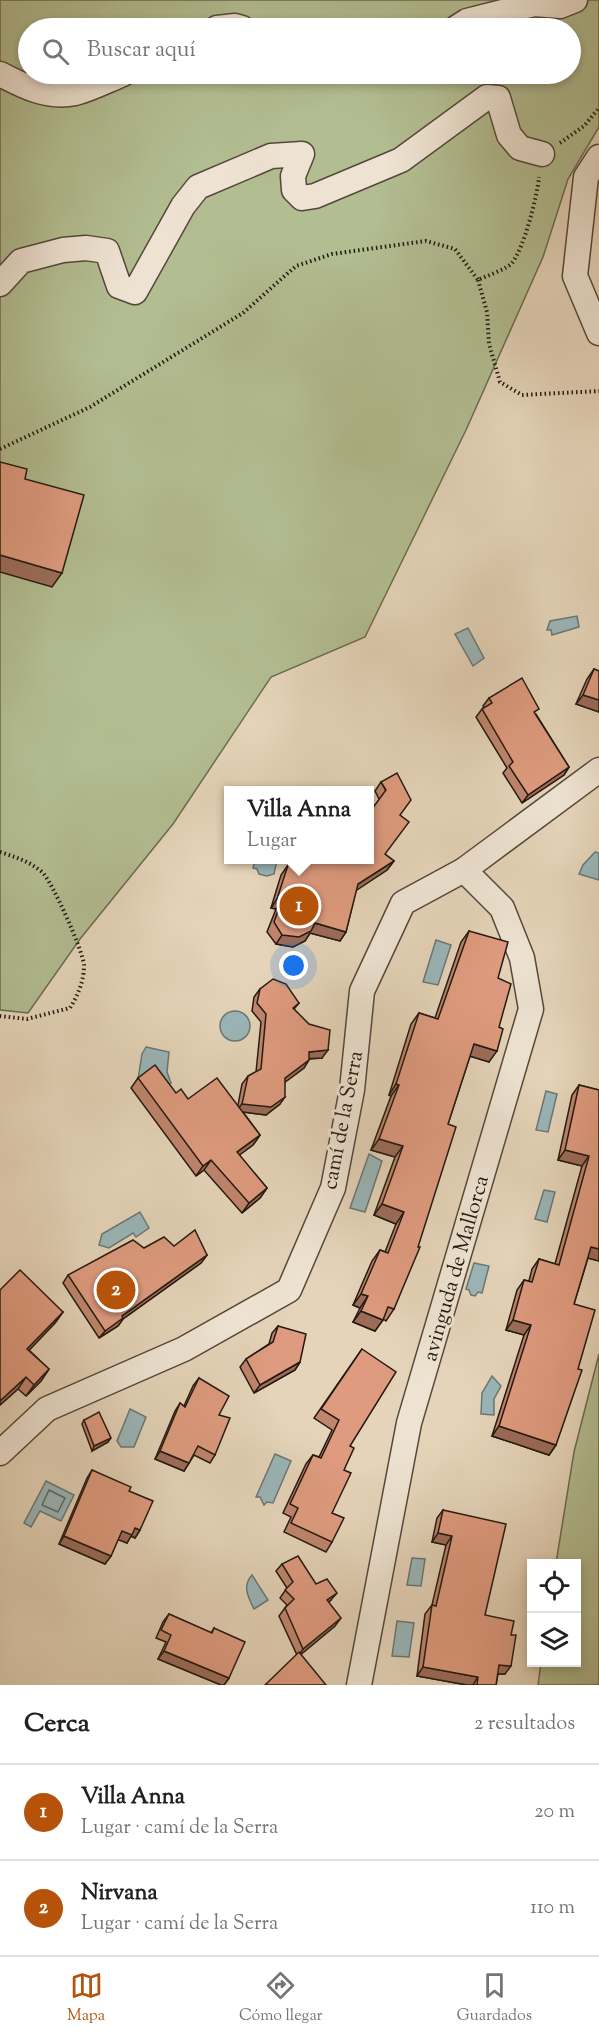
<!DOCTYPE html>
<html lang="es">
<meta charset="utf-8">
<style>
:root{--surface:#fff;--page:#f2f2f2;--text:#202124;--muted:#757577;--line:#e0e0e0;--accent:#b45309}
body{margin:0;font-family:"Sorts Mill Goudy",serif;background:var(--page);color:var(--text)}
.controls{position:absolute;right:18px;bottom:18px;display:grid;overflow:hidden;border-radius:0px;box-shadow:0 3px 9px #0003}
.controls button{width:54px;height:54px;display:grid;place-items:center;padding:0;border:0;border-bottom:2px solid var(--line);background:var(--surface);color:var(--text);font:30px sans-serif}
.you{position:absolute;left:294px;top:966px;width:21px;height:21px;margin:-15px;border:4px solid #fff;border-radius:50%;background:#1a73e8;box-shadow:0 0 0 9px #1a73e833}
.badge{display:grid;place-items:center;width:39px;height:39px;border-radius:50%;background:var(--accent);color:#fff;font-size:20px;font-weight:700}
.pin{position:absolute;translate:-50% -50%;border:3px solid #fff;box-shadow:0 2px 6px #0006}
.popup{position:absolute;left:224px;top:786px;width:150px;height:78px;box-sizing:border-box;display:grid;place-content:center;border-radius:0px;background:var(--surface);filter:drop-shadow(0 2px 4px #0005);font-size:20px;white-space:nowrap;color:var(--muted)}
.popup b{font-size:22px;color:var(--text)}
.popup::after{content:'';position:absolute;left:50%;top:100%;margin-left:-12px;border:12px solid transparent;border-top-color:var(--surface)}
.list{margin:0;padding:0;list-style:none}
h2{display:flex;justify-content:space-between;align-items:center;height:78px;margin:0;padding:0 24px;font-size:26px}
h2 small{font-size:20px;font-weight:400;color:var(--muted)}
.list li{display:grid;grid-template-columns:39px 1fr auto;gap:18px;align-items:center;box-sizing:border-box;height:96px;padding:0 24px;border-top:2px solid var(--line)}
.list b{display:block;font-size:22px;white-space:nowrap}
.list p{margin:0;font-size:20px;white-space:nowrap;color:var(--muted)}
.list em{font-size:20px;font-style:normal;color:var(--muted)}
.icon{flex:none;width:33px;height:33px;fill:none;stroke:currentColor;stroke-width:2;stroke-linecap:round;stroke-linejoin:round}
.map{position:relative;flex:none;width:599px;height:1685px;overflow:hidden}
.search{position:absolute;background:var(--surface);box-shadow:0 3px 9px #0003;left:18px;right:18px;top:18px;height:66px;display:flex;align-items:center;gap:15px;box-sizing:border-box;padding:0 21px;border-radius:33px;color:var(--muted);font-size:22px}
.sheet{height:270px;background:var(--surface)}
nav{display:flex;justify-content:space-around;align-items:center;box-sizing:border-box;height:84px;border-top:2px solid var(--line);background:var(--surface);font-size:16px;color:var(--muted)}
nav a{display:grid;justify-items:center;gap:3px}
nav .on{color:var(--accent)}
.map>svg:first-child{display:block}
.green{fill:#b2bd91;stroke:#6a6b51;stroke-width:1.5;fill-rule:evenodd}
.water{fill:#9ab6b9;stroke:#6a7776;stroke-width:1.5}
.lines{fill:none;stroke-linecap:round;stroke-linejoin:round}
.shore{stroke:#5e6865;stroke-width:1.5}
.minor-casing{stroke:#54483b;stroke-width:27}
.path{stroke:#231911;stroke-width:4;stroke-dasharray:1.5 3;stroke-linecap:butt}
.minor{stroke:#eee3d2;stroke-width:24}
.wall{fill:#c0856d;stroke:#231911;stroke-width:1.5}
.shaded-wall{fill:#9c6c59;stroke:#231911;stroke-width:1.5}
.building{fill:#df9b7f;stroke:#231911;stroke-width:1.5}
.labels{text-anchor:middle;stroke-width:6;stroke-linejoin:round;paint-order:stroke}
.street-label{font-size:21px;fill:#231911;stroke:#eee3d2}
</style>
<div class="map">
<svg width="599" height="1685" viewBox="0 0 599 1685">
<rect width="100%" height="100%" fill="#e5d4b9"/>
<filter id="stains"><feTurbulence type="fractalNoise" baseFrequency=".00333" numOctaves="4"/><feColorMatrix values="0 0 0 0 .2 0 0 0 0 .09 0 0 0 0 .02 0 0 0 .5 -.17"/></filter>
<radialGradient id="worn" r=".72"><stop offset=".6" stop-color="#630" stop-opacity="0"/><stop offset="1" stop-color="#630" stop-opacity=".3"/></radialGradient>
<!-- green -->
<g class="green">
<path d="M0,0H599V127L568,179L543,257L466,430L365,637L271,677L173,824L80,939L28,1013L0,1010ZM28,28H570V74H28Z"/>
<polygon points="599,1354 599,1685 538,1685 541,1663 576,1662 576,1564 556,1563 574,1452"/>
</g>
<!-- water -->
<g class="water">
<polygon points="577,616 579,627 552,635 551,630 547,630 550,621"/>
<polygon points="468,628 484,658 473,666 455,634"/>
<polygon points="595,852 599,853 599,880 579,874 583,865"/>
<polygon points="255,860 277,860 274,874 267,876 259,874 257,869 253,868"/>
<polygon points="436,940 451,945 438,985 423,982"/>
<circle cx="235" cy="1026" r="15"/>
<polygon points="146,1047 169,1052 167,1072 171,1083 162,1090 138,1079 142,1054"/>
<polygon points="546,1091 557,1094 548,1132 536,1130"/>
<polygon points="369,1154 382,1161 365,1212 350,1208"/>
<polygon points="544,1190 555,1192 547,1222 535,1219"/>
<polygon points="140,1212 149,1228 136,1237 133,1233 109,1248 99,1245 102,1234"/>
<polygon points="474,1263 489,1266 482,1293 478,1292 475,1296 471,1295 469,1290 466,1289"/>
<polygon points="492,1376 501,1386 494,1399 494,1415 481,1414 482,1393"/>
<polygon points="130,1409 146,1417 134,1447 121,1447 117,1441"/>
<polygon points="275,1454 291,1461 273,1503 267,1502 264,1505 260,1497 256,1497"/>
<polygon points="46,1481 74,1495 61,1521 40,1511 31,1527 24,1523"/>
<polygon points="412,1558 425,1559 421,1586 407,1585"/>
<path d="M252,1575L268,1600L254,1609C248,1597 242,1586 252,1575Z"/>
<polygon points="397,1621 414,1623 409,1657 392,1656"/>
</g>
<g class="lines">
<!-- shore -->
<polygon class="shore" points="49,1490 65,1498 58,1512 42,1505"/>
<!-- minor casing -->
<g class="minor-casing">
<g id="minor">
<polyline points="217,28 235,26 242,28"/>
<polyline points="456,28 467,21 534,4 560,6 575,0"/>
<path d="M0,74C23,86 48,99 75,93C91,89 108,80 123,74"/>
<polyline points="599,157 586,177 575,276 599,333"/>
<polyline points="0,284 21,261 63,250 86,248 107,251 119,286 135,292 183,206 198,187 271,156 302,154 293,176 294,190 302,198 315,196 401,160 487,97 498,98 509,135 520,148 542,154"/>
<polyline points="0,1453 47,1409 184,1349 289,1290 333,1188 352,1090 362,991 403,903 464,870 599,770"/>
<polyline points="359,1685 409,1423 531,1009 522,958 502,908 464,870"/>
</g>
</g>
<!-- path -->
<g class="path">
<polyline points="560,143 584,126 599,108"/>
<polyline points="478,280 487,312 489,344 500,382 522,395 599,391"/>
<path d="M0,449L90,407L243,313L296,266L332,254L426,241L455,249L478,280C486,276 507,269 512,263C524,248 537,197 539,177"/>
<path d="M0,852C15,857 29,861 42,872C52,881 83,951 84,965C84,981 78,995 70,1008L27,1019L0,1016"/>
</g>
<!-- minor -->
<use href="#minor" class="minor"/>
</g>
<!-- wall -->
<g class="wall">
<polygon points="594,669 599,671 599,712 576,704 587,679"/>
<polygon points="489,698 536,714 569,767 564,775 522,803 503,773 507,768 476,717 482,709 484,707 483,706"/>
<polygon points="381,782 400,816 385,854 394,861 387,870 356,890 346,932 340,941 310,933 305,941 293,947 276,944 267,932 276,909 271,908 281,875 288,865 369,860 379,799 375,791"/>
<polygon points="469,931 498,978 489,1062 470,1056 448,1124 394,1309 386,1321 383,1319 375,1331 353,1322 360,1308 353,1305 372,1261 380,1250 385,1252 396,1224 374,1215 395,1157 371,1150 391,1096 389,1095 411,1024 419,1013 435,1018 461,942"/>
<polygon points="260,989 299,1003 294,1009 322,1058 309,1059 304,1068 285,1082 280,1104 266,1115 243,1112 260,1135 253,1145 239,1155 267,1188 260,1198 242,1213 204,1170 196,1176 131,1088 138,1078 188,1099 238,1105 242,1084 248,1076 256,1072 261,1022 252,1011 254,997"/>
<polygon points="579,1085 599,1090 599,1261 588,1258 574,1304 556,1445 549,1455 492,1436 524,1335 506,1330 517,1290 524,1280 529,1281 532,1269 539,1259 555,1264 582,1166 558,1160 572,1095"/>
<polygon points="174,1246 207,1255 201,1263 123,1319 118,1326 99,1338 63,1283 68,1275 144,1248"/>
<polygon points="0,1290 63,1312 55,1323 29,1350 49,1369 41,1381 26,1396 18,1389 0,1405"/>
<polygon points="278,1326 300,1362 295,1370 254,1393 240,1367 246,1359 269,1344 272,1333"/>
<polygon points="362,1349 350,1446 344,1470 332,1513 332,1542 326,1552 284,1532 291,1517 283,1513 306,1464 313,1455 319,1457 332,1430 314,1418"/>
<polygon points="199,1378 219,1415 215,1455 210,1463 194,1455 184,1471 155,1459 175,1411 180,1403 184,1406 193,1386"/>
<polygon points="84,1420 108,1442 92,1451 82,1424"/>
<polygon points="92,1470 129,1491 140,1530 135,1538 131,1536 127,1543 118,1539 111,1556 105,1564 59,1544 87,1478"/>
<polygon points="443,1510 485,1615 505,1674 498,1674 496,1685 467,1685 417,1676 425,1614 432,1605 446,1545 432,1542 437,1518"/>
<polygon points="282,1564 316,1584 331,1600 328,1603 335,1626 301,1654 297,1655 279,1616 287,1605 280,1598 287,1588 276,1571"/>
<polygon points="169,1614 211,1633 214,1628 229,1678 224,1685 221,1685 158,1659 166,1642 156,1638 163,1622"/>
</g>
<!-- shaded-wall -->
<g class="shaded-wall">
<polygon points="0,555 62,573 52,587 0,572"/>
<polygon points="583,695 599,700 599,712 576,704"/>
<polygon points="569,767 564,775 522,803 528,795"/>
<polygon points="394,861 387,870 351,894 358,884"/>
<polygon points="277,899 282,900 276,909 271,908"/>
<polygon points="315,923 346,932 340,941 310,933 305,941 293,947 276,944 282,935"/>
<polygon points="474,1044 497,1051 489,1062 466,1055"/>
<polygon points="328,1050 322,1058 303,1059 309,1052"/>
<polygon points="309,1060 304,1068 280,1086 285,1078"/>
<polygon points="396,1084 399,1085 391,1096 389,1095"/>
<polygon points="285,1097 280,1104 266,1115 236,1111 242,1104"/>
<polygon points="260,1135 253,1145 230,1162 237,1152"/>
<polygon points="379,1139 403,1146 395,1157 371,1150"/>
<polygon points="565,1150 589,1156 582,1166 558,1160"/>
<polygon points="211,1160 204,1170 196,1176 203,1166"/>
<polygon points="267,1188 260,1198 242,1213 249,1203"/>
<polygon points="382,1204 404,1212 396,1224 374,1215"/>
<polygon points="591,1247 599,1249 599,1261 584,1257"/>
<polygon points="207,1255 201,1263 123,1319 118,1326 99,1338 105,1331 122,1316"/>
<polygon points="361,1294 368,1296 360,1308 353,1305"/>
<polygon points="361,1311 383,1320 375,1331 353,1322"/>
<polygon points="63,1312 55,1323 20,1360 27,1349"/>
<polygon points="513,1320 531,1325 524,1335 506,1330"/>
<polygon points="300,1362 295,1370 254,1393 260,1385"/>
<polygon points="49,1369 41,1381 26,1396 34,1385"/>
<polygon points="26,1377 18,1389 0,1405 0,1401"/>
<polygon points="499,1426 556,1445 549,1455 492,1436"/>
<polygon points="111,1438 108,1442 92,1451 94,1446"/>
<polygon points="160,1451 189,1463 184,1471 155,1459"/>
<polygon points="135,1528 140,1530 135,1538 131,1536 127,1543 116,1539 122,1531"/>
<polygon points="438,1533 452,1536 446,1545 432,1542"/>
<polygon points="64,1536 111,1556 105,1564 59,1544"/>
<polygon points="337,1593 331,1600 321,1608 327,1600"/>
<polygon points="341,1618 335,1626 298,1657 303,1649"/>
<polygon points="164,1651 229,1678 224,1685 221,1685 158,1659"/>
<polygon points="499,1665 511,1666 505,1674 493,1674"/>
<polygon points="423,1667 478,1677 473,1685 467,1685 417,1676"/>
</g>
<!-- building -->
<g class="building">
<polygon points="0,462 27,469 25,479 84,495 62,573 0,555"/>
<polygon points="594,669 599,671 599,700 583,695"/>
<polygon points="522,678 539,709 534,712 569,767 528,795 509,766 513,762 482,709 492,703 489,698"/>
<polygon points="397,773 411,800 400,815 409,822 385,854 394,861 358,884 346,932 315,923 311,931 299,937 282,935 274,922 282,900 277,899 288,865 294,860 369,860 369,813 386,790 381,782"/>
<polygon points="469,931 508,942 498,978 511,984 499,1027 503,1029 497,1051 474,1044 448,1124 456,1127 418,1247 420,1247 394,1309 388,1307 383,1320 361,1311 368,1296 361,1294 380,1250 388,1253 404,1212 382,1204 403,1146 379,1139 399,1085 396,1084 419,1013 438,1019"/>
<polygon points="273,979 286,984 299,1003 293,1008 309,1024 330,1030 328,1050 309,1052 309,1060 285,1078 285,1097 271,1107 242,1104 248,1076 261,1069 266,1014 257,1003 260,989"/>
<polygon points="155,1065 176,1093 181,1089 188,1099 217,1078 260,1135 237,1152 267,1188 249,1203 211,1160 203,1166 138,1078"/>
<polygon points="579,1085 599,1090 599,1249 591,1247 574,1304 595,1310 578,1369 582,1370 556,1445 499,1426 531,1325 513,1320 524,1280 532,1282 539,1259 559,1265 589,1156 565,1150"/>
<polygon points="195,1230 207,1255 122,1316 123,1318 105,1331 68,1275 133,1240 144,1248 164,1237 174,1246"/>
<polygon points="20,1270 63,1312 27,1349 49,1369 34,1385 26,1377 0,1401 0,1290"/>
<polygon points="278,1326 306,1334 300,1362 260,1385 246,1359 273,1342"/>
<polygon points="362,1349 396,1372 350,1446 354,1448 344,1470 351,1473 332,1513 344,1518 332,1542 291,1523 298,1508 290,1504 313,1455 321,1458 339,1420 321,1409"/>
<polygon points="199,1378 229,1396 219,1415 230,1418 215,1455 198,1446 189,1463 160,1451 180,1403 185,1407"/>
<polygon points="99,1412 111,1438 94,1446 84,1420"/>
<polygon points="92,1470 131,1487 129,1491 153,1501 140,1530 135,1528 132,1535 122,1531 111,1556 64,1536"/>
<polygon points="443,1510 506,1524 485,1615 514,1621 511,1635 516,1635 511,1666 499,1665 496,1685 477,1685 478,1677 423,1667 432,1605 436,1606 452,1536 438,1533"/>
<polygon points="298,1556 316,1584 327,1579 337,1593 327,1600 341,1618 303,1649 285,1608 294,1599 285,1590 293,1582 282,1564"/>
<polygon points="169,1614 212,1633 214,1628 245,1642 229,1678 164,1651 171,1635 161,1630"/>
<polygon points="299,1652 326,1685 265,1685"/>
</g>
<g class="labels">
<!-- street labels -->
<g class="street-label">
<text transform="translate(342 1120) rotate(-79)" y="7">camí de la Serra</text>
<text transform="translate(455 1268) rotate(-74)" y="7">avinguda de Mallorca</text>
</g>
</g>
<rect width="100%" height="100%" filter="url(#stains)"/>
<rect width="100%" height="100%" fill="url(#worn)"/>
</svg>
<div class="controls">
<button><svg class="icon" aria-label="locate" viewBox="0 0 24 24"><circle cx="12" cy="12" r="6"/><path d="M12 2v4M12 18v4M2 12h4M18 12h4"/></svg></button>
<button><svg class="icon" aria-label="layers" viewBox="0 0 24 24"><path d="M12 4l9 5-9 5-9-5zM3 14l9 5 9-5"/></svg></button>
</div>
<div class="you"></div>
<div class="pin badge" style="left:299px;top:906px">1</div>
<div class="popup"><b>Villa Anna</b>Lugar</div>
<div class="pin badge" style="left:116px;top:1290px">2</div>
<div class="search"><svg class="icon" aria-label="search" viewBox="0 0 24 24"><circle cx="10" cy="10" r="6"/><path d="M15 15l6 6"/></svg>Buscar aquí</div>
</div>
<section class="sheet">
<h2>Cerca<small>2 resultados</small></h2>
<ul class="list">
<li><span class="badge">1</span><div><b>Villa Anna</b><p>Lugar · camí de la Serra</p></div><em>20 m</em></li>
<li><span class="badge">2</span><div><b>Nirvana</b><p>Lugar · camí de la Serra</p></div><em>110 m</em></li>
</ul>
</section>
<nav>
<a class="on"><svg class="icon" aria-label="map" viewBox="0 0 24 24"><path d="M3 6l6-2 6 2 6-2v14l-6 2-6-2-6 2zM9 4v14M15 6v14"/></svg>Mapa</a>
<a><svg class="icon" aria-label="directions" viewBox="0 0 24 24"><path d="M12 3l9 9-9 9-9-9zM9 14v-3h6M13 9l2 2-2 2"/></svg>Cómo llegar</a>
<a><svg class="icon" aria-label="saved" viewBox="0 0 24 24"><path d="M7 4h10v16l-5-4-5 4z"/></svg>Guardados</a>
</nav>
